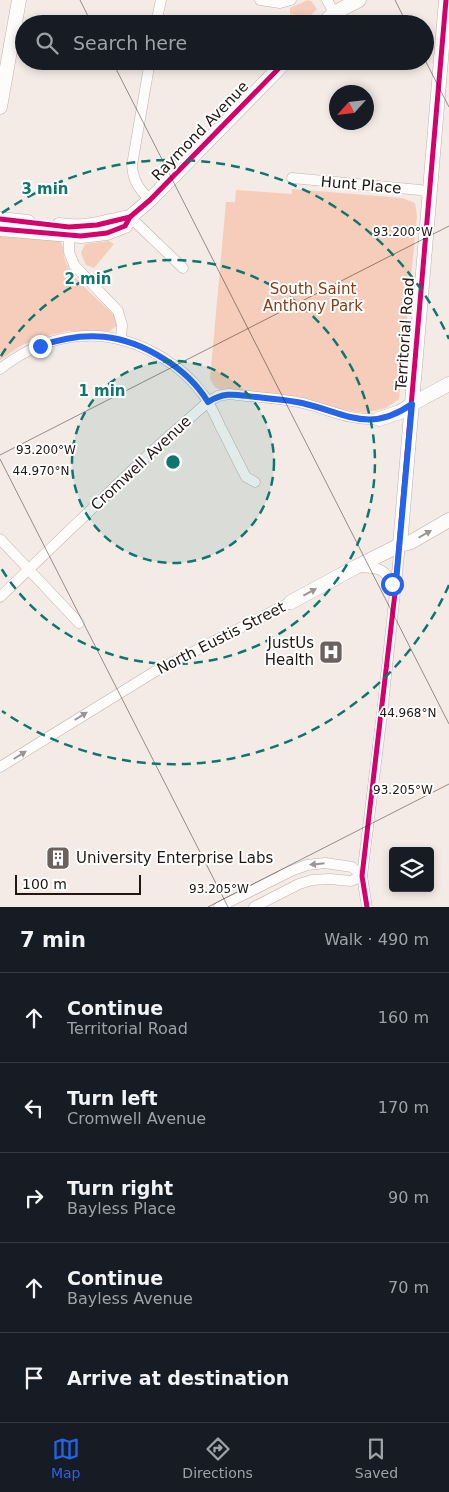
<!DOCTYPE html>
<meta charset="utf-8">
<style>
:root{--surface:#171b24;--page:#20242c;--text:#f1f3f6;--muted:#9ea1a6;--line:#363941;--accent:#2563eb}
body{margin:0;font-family:"DejaVu Sans",sans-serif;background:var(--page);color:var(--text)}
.controls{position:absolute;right:15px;bottom:15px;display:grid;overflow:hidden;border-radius:5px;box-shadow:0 2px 8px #0003}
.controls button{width:45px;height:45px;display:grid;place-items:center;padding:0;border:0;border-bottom:1px solid var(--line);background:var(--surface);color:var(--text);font:25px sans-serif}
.compass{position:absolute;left:329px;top:85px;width:45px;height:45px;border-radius:50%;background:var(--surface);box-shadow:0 2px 8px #0003;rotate:243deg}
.scale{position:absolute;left:15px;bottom:12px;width:126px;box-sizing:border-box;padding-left:5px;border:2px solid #221713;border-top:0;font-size:14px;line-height:18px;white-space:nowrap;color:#221713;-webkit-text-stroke:4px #fff;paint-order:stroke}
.stop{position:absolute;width:15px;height:15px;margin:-11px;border:4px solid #2563eb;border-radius:50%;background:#fff}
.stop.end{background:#2563eb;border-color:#fff;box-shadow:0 1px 5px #0008}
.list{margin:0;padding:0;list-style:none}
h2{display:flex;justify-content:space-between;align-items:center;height:65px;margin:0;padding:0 20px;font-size:21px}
h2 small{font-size:16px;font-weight:400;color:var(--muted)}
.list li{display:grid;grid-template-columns:32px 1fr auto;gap:15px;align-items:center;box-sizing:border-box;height:90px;padding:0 20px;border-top:1px solid var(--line)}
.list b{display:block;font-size:19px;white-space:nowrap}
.list p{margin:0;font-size:16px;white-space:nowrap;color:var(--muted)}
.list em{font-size:16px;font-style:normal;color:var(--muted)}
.icon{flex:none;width:28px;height:28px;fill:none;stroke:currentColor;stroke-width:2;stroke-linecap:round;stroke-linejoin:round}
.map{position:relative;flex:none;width:449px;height:907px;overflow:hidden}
.search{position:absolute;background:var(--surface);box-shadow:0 2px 8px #0003;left:15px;right:15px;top:15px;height:55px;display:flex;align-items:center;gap:12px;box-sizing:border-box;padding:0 18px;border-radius:28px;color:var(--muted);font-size:19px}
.sheet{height:515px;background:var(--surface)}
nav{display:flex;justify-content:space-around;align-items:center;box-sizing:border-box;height:70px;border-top:1px solid var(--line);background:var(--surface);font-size:14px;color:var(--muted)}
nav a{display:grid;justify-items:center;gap:2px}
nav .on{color:var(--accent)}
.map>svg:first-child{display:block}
.green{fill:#f6ccba}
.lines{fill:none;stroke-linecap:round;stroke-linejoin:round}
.street-casing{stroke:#bdb3ae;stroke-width:11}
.secondary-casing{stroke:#bdb3ae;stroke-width:15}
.street{stroke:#fefcfb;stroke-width:10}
.secondary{stroke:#fefcfb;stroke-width:14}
.cycleway-casing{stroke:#fff;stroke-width:8}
.cycleway{stroke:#d6006c;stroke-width:5}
.oneway{fill:#9b9593}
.route{stroke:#2563eb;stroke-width:6}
.ticks{fill:none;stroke:#221713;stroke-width:1;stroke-opacity:0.45}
.ring{fill:none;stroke:#0f766e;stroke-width:2.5;stroke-dasharray:9 6}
.labels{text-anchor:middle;stroke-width:4;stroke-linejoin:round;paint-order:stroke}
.street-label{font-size:15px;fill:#221713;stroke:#fff}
.park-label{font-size:15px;fill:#873c15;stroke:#fff}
.poi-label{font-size:15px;fill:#221713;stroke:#fff;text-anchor:end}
.ticks-label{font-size:12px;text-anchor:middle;fill:#221713;stroke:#fff;stroke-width:4;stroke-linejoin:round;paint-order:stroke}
.centre{fill:#0f766e;stroke:#fff;stroke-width:2.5}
.ring-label{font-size:15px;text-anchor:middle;font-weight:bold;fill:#0f766e;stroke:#fff;stroke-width:4;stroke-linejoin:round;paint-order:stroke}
</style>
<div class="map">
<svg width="449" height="907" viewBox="0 0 449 907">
<rect width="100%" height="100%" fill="#f5ebe6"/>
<!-- green -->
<g class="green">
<polygon points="308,0 312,2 317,9 309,17 290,14 290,8"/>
<polygon points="292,189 402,198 415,203 417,216 399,399 386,408 365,413 222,391 215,387 210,379 226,202 235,202 236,190 292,194"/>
<path d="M0,234L59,239C65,247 62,256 67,265C75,281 99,300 113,314L117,321L116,326L110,331H68L51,335L22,345L0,360Z"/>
<polygon points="109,241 114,244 94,268 86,265 81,253 85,244"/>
</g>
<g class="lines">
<!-- street casing -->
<g class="street-casing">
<g id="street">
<polyline points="260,0 280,3 291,0"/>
<polyline points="327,0 334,13"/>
<polyline points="156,24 161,0"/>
<path d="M150,61L132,165C133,181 139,189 150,200"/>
<polyline points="292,178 420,190 429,193"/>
<polyline points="130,217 183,268"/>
<polyline points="69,230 69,252 74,265 118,311 122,325 121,339"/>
<path d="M0,369C50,330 108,324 163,358C178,367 191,378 202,393C210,403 215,415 220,426C229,443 237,460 246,477L255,482"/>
<polyline points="0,539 79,623"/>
<path d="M358,567C381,568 386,568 394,590"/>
<path d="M0,597L150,453L208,402L218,396L229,394C253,397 279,398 303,403C330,410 350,421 379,419"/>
<polyline points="0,767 154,672 291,602"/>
<polyline points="219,907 291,871 307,865 325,863 352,867 362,876"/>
<polyline points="254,907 299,884 312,880 330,879 351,881 362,876"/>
<polyline points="367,907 362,876 382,714 400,545"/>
</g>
</g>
<!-- secondary casing -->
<g class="secondary-casing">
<g id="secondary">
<polyline points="323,24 334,13 359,0"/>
<polyline points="0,107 19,0"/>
<polyline points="0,219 28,222"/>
<path d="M59,225C86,229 100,223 124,218"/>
<polyline points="0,229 81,236 107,233 125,226 130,217 150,200 286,61"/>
<polyline points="379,419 400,412 412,404 449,384"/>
<polyline points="400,545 446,0"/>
<polyline points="291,602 356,567 400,545 411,542 449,520"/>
</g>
</g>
<!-- street -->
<use href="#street" class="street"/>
<!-- secondary -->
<use href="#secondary" class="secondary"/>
<!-- cycleway casing -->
<g class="cycleway-casing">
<g id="cycleway">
<polyline points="0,219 69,227 97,225 130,217"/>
<polyline points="0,229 81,236 107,233 125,226 130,217 150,200 286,61"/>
<polyline points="367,907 362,876 395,593 446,0"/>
</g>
</g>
<!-- cycleway -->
<use href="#cycleway" class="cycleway"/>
</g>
<!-- one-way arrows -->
<defs><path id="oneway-solid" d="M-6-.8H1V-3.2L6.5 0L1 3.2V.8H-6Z" transform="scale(1.25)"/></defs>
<g class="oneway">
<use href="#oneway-solid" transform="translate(425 534) rotate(-30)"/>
<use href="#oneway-solid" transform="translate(310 592) rotate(-28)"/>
<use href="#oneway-solid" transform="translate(81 716) rotate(-32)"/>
<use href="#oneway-solid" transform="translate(20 755) rotate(-32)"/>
<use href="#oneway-solid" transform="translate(317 864) rotate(174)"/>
</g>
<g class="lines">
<!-- route -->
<path class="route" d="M40,346C85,330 123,333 164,359C182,370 197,384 208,402C226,391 236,395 256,397C271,399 287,400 302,403C346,413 369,434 412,404L395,593L392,584"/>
</g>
<!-- ticks -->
<path class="ticks" d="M80,0L92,24M395,0L407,24M425,60L449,107M112,61L449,724M0,455L449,226M0,459L228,907M208,907L449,784"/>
<!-- distance rings -->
<circle cx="173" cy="462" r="101" fill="#0f766e" fill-opacity=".12"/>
<g class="ring">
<circle cx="173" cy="462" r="101"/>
<path d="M1 356A202 202 0 1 1 1 568"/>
<path d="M449 585A302 302 0 0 1 2 711M2 213A302 302 0 0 1 449 339"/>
</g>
<!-- icons -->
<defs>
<g id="hospital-square" transform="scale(1.25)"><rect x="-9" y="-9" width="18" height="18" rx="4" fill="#6c615d" stroke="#fff"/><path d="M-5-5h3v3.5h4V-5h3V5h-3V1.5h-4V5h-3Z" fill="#fff"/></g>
<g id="building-square" transform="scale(1.25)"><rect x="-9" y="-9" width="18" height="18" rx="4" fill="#6c615d" stroke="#fff"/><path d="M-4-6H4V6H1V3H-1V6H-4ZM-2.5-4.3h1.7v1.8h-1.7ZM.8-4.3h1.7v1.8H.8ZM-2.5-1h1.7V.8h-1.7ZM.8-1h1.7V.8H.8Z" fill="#fff"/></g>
</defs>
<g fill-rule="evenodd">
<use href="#hospital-square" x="331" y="652"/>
<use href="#building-square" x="58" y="858"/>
</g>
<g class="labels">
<!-- street labels -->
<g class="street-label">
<text transform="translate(200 131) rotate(-46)" y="5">Raymond Avenue</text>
<text transform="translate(361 185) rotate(5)" y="5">Hunt Place</text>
<text transform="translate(405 334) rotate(-86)" y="5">Territorial Road</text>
<text transform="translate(141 463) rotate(-43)" y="5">Cromwell Avenue</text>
<text transform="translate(221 638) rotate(-27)" y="5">North Eustis Street</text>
</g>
<!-- park labels -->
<g class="park-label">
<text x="313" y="294">South Saint<tspan x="313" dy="17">Anthony Park</tspan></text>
</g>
<!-- poi labels -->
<g class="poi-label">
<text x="314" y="648">JustUs<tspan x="314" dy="17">Health</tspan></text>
<text x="76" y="863" text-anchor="start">University Enterprise Labs</text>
</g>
</g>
<g class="ticks-label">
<text x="403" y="236">93.200°W</text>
<text x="46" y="454">93.200°W</text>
<text x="41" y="475">44.970°N</text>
<text x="408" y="717">44.968°N</text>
<text x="403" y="794">93.205°W</text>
<text x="219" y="893">93.205°W</text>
</g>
<circle cx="173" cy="462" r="8" class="centre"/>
<g class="ring-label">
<text x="45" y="194">3 min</text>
<text x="88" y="284">2 min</text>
<text x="102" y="396">1 min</text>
</g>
</svg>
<div class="controls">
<button><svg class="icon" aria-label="layers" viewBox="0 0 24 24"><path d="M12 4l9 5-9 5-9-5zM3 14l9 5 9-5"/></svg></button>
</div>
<svg class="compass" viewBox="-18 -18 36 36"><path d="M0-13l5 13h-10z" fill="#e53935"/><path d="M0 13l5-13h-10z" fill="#9ea1a6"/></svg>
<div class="scale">100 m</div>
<div class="stop" style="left:392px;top:584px"></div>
<div class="stop end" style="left:40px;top:346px"></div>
<div class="search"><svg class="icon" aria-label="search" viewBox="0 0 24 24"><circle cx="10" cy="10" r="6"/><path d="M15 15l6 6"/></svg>Search here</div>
</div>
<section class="sheet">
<h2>7 min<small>Walk · 490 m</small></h2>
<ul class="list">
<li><svg class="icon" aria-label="ahead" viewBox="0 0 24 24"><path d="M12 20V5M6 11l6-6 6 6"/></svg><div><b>Continue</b><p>Territorial Road</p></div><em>160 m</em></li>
<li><svg class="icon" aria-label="left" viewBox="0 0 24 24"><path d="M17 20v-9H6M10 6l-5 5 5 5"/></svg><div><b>Turn left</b><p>Cromwell Avenue</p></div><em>170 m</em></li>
<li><svg class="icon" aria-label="right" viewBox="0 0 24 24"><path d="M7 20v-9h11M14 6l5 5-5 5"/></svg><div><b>Turn right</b><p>Bayless Place</p></div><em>90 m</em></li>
<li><svg class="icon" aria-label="ahead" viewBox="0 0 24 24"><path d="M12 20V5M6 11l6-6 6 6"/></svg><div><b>Continue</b><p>Bayless Avenue</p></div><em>70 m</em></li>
<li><svg class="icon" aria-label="arrive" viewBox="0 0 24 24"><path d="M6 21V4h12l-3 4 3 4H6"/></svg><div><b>Arrive at destination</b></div></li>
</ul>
</section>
<nav>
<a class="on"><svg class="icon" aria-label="map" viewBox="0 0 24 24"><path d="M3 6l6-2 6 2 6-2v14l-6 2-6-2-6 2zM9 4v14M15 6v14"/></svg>Map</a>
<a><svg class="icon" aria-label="directions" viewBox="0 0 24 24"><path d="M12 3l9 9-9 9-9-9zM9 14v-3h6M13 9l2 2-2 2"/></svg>Directions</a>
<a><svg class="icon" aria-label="saved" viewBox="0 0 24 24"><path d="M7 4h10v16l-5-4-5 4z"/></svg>Saved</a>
</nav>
